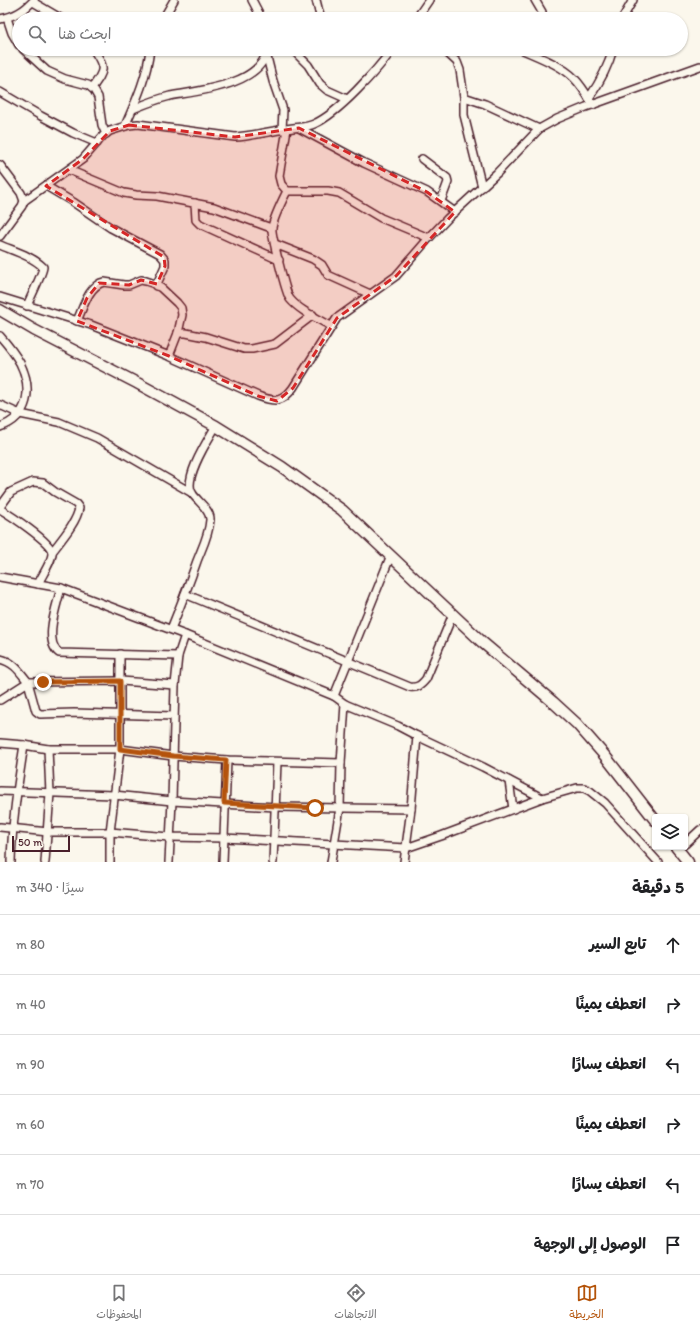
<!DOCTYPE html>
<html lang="ar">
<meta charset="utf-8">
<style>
:root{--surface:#fff;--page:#f2f2f2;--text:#202124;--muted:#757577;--line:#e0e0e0;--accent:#b45309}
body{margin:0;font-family:Itim,"Playpen Sans Arabic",sans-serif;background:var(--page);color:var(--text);direction:rtl}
.controls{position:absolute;right:12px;bottom:12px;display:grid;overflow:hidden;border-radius:4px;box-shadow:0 1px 3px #0004}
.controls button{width:36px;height:36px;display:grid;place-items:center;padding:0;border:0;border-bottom:1px solid var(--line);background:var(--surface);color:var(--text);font:20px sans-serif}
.scale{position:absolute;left:12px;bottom:10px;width:58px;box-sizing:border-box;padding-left:4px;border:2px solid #4a1f2b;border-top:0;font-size:11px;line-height:14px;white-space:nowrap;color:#4a1f2b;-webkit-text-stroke:3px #fbf7ec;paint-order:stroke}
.stop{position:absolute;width:12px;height:12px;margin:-9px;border:3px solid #b45309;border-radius:50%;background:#fff}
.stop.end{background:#b45309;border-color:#fff;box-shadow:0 1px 4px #0008}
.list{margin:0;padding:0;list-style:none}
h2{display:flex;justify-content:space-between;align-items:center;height:52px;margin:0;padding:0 16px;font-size:17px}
h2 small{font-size:13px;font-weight:400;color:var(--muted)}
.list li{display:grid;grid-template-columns:26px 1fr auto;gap:12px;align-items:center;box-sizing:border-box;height:60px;padding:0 16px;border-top:1px solid var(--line)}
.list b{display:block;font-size:15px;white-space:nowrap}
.list em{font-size:13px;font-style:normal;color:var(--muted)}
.icon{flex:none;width:22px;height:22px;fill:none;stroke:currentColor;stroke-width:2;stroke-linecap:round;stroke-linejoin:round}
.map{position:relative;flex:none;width:700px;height:862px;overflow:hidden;direction:ltr}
.search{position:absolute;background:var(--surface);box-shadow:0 1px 3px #0004;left:12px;right:12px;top:12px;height:44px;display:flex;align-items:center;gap:10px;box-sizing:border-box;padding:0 14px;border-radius:22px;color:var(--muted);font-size:15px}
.sheet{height:412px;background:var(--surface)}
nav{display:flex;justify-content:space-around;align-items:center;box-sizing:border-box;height:56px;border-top:1px solid var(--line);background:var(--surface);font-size:11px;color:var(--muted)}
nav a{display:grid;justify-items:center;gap:2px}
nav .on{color:var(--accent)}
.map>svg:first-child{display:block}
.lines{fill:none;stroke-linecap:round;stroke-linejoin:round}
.street-casing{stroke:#4a1f2b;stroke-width:10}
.secondary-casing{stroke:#4a1f2b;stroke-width:13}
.street{stroke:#fbf7ec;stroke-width:7}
.secondary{stroke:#fbf7ec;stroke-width:10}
.route{stroke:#b45309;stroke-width:5}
.marked{fill:#d62828;fill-opacity:0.2;stroke:#d62828;stroke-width:3;stroke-dasharray:8 5;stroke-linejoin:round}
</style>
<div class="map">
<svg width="700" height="862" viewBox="0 0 700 862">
<rect width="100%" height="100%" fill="#fbf7ec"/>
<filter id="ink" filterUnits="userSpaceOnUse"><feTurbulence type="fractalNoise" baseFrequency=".025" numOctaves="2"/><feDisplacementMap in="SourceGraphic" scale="8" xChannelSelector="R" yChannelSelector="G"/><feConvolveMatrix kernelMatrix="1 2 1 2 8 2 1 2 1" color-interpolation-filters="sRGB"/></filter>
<g filter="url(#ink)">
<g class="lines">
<!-- street casing -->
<g class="street-casing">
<g id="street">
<polyline points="252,0 262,19"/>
<polyline points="316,0 320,16"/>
<polyline points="535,0 542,12 540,19"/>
<polyline points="33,2 62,19"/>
<polyline points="7,18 12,33 19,45"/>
<path d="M0,19C15,16 24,11 34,0"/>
<polyline points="163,19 174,0"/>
<polyline points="416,19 429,0"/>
<polyline points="622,19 633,0"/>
<polyline points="23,49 47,71 65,79 88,85 94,90 98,97 102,125 106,134"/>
<polyline points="292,49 308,65 320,84 327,90 347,99"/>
<polyline points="443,49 457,62 460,70 464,97 464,115 482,187"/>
<path d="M521,49C539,57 561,65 574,78C582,86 587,95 593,105"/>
<polyline points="266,53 273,81 283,110 282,130"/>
<path d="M92,88C105,70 106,68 93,49"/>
<polyline points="0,92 41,116 73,133 97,143"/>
<polyline points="464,97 485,104 539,129"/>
<path d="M589,98C600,82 608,68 613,49"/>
<path d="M133,109C145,104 158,99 170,96C197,91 263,85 267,49"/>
<path d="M125,126C136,101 147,77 150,49"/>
<polyline points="299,128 364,163 427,192 455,212"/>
<path d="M287,129L279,176L281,184L287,191C283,199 273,220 272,228C271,234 286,294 290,299C300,311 317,318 331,326"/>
<polyline points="422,159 447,178 448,182 441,201"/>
<polyline points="0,165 21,193 24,201"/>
<polyline points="69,170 124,193 136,195 157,196 214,207 271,228"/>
<polyline points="46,186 73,202 111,228 160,254 165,260 165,266 156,286"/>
<polyline points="287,191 328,191 339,193 381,218 429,238"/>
<polyline points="195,203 196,220 200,224 279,260"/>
<path d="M0,236L22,206L24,201L83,159L103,136L110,131L129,125L138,124L235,137C253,136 269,131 287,129C296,127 305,128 314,124C339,113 376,71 393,49"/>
<polyline points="275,244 313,259 322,265 328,275 370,294"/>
<path d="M0,245C14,251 32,256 43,267C43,273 30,298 27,306"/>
<path d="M0,297L91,325L169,356L258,396C275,402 282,403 293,388L337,318L396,276L429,238L448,218L497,173L539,129L557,119L586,107L700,66"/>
<path d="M77,321C83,308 89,285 104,282L124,285H129L141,280L146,281L152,283L161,288L177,303L181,308L182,315L178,333L169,356"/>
<polyline points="178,333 186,333 206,337 244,349 252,349 275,344 313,315"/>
<path d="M0,336C7,344 15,354 20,363C33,389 29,417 0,427"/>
<polyline points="0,405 20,414 59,422 97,438 192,493"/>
<path d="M0,507L11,492L33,482L43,483L55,492L76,504L79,508C77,522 61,540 52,552"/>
<path d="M0,509C10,515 51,542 52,552C53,560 41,577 38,584"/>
<polyline points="0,577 61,588 185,635 334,696 345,704 398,726 417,736 411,809 404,862"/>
<path d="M61,588C57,605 43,641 59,653L178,656"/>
<path d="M185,594L410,687C418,688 421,685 426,679L453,614"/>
<path d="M171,629C180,607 189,584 197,561C202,548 209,535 210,520C211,510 197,501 192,493C183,478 208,440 216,426"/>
<path d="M0,659C14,662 20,672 28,682L0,700"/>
<polyline points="334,696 391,555"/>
<polyline points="173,716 74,713 40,714 36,711 28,682 121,681 175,685"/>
<polyline points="417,736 483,767 542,798"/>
<polyline points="0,743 24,745 48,749 120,749 173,756 227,760 341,763 345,704"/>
<polyline points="509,781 513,809"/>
<polyline points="0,791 114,795 172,801 276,807 411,809"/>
<polyline points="0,827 48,832 110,832 169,837 224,838 406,848 441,836 542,798 577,788 584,788 590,791 605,803 658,862"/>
<polyline points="685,844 700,830"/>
<path d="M11,862C12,822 18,784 24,745"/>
<polyline points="45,862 50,793 48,749"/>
<polyline points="110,862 110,832 120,749 120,654"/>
<polyline points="169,862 172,801 175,685 178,656 185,635"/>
<polyline points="223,862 227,760"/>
<polyline points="273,862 277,762"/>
<polyline points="331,862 340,808 341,763"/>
</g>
</g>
<!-- secondary casing -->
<g class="secondary-casing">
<g id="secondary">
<polyline points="0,310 34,330 137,383 216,426 282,467 342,510 482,642 553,702 577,724 605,756 655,820"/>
<polyline points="676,847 688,862"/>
</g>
</g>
<!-- street -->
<use href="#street" class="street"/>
<!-- secondary -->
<use href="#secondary" class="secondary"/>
</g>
</g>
<g class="lines" filter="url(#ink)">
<!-- route -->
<polyline class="route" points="43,682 120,681 120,749 173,756 226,760 224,803 315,808"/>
</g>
<!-- marked area -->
<path class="marked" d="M129,125L235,137L299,128L427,192L455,212L396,276L337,318L293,388L277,401L258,396L169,356L77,321L87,298L99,283L129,285L141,280L157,284L165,266L164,257L46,186L83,159L110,131Z"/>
</svg>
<div class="controls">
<button><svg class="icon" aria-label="layers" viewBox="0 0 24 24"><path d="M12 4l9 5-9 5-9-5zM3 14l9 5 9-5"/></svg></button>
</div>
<div class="scale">50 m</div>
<div class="stop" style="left:315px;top:808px"></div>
<div class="stop end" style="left:43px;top:682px"></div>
<div class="search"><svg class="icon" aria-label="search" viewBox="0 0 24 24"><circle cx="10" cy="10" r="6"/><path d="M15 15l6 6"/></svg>ابحث هنا</div>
</div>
<section class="sheet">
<h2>5 دقيقة<small>سيرًا · 340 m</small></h2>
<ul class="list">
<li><svg class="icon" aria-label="ahead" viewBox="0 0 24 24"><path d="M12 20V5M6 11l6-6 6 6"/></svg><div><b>تابع السير</b></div><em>80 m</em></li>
<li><svg class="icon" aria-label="right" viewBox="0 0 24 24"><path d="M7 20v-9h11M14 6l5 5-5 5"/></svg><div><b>انعطف يمينًا</b></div><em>40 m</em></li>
<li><svg class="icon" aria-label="left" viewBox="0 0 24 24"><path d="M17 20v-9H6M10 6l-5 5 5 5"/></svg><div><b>انعطف يسارًا</b></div><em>90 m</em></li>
<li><svg class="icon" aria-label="right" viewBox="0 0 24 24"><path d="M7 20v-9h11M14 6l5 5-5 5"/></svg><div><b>انعطف يمينًا</b></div><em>60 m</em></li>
<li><svg class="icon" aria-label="left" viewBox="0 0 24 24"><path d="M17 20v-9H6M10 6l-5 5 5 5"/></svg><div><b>انعطف يسارًا</b></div><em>70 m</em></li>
<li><svg class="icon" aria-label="arrive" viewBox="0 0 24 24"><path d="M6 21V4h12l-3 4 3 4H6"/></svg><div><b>الوصول إلى الوجهة</b></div></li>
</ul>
</section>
<nav>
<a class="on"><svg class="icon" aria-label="map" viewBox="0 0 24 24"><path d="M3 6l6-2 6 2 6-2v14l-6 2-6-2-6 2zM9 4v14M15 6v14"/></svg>الخريطة</a>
<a><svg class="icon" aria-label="directions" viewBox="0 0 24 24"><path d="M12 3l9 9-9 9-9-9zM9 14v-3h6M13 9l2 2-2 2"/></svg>الاتجاهات</a>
<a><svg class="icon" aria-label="saved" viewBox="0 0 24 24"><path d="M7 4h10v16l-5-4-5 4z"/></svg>المحفوظات</a>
</nav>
